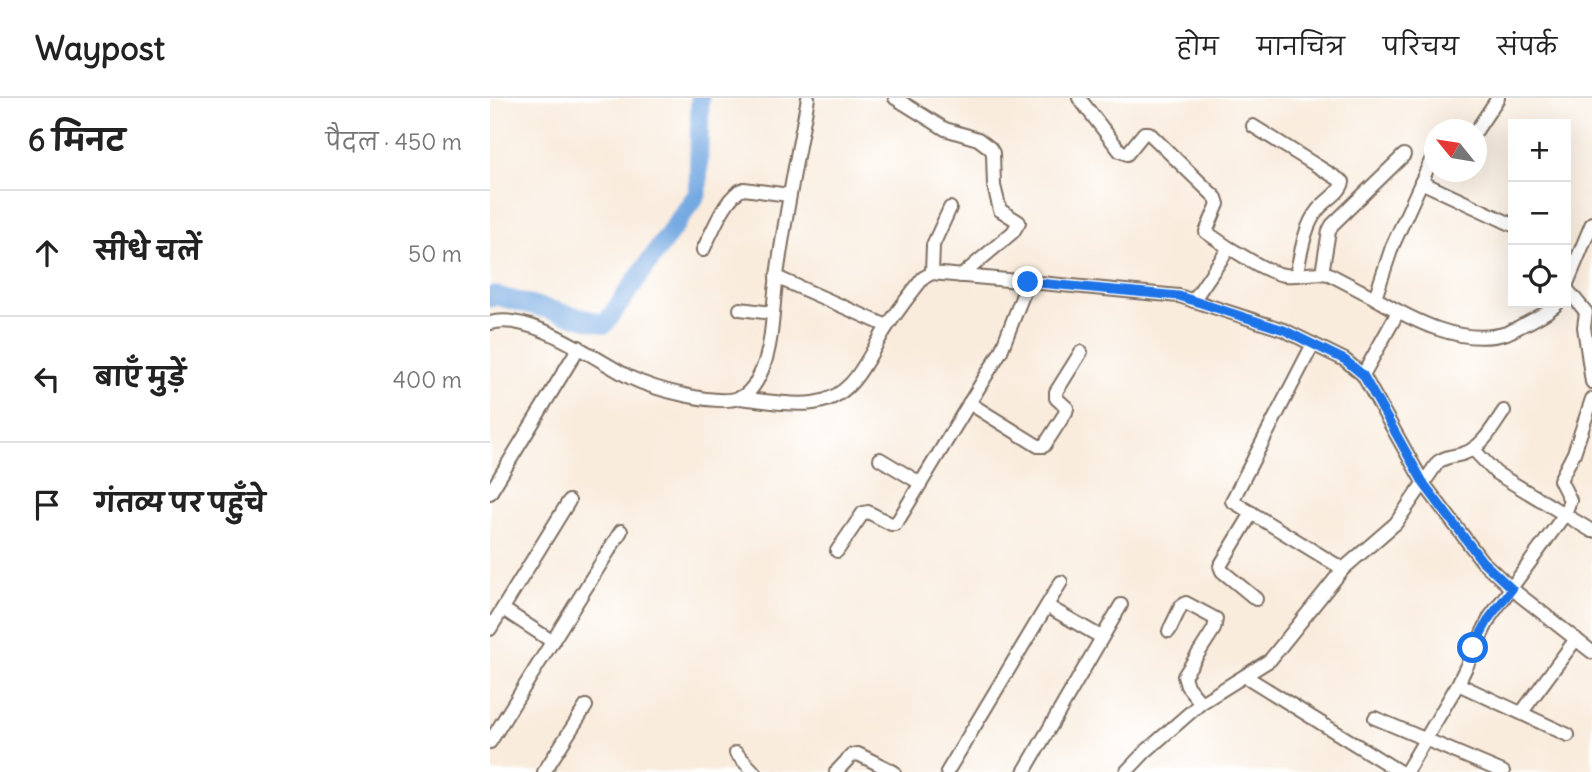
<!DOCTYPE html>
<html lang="hi">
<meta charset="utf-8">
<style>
:root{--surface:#fff;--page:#f2f2f2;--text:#222;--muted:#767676;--line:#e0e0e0}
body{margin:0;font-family:Delius,"Playpen Sans Deva",sans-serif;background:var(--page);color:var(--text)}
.controls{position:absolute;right:21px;top:21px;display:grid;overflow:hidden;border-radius:0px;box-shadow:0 7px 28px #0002}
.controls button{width:63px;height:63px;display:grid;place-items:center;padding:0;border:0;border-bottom:2px solid var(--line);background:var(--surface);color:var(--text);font:35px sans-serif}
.compass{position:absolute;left:934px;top:21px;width:63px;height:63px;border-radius:50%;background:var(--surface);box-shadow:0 7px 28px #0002;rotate:300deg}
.stop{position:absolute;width:21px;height:21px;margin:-16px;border:5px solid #1a73e8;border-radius:50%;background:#fff}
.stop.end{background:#1a73e8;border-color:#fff;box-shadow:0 2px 7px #0008}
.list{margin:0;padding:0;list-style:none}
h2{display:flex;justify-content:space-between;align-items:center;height:91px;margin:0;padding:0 28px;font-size:30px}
h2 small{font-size:23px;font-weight:400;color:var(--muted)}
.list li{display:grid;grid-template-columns:46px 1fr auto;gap:21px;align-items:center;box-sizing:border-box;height:126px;padding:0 28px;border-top:2px solid var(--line)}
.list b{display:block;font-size:26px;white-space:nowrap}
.list em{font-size:23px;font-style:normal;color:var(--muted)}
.icon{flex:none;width:38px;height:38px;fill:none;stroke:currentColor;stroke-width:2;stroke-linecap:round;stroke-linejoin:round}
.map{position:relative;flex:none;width:1102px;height:674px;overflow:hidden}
header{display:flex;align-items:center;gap:42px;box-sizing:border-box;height:98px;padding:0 35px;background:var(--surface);border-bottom:2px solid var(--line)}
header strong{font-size:33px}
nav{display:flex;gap:38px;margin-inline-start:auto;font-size:24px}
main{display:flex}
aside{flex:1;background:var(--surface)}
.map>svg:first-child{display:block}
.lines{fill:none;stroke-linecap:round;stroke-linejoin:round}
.river{stroke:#75a9e2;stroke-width:19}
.minor-casing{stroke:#7e6e61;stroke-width:16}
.minor{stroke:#fff;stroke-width:12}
.route{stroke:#1a73e8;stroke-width:9}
</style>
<header>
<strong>Waypost</strong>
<nav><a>होम</a><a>मानचित्र</a><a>परिचय</a><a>संपर्क</a></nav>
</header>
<main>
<aside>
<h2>6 मिनट<small>पैदल · 450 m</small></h2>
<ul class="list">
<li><svg class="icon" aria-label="ahead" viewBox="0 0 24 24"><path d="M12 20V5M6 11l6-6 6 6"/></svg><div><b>सीधे चलें</b></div><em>50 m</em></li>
<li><svg class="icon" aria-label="left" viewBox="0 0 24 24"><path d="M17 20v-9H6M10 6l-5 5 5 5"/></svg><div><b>बाएँ मुड़ें</b></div><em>400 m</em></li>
<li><svg class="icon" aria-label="arrive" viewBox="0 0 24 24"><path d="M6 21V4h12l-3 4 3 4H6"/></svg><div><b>गंतव्य पर पहुँचे</b></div></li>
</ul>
</aside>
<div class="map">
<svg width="1102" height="674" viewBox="0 0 1102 674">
<rect width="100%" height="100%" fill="#fff"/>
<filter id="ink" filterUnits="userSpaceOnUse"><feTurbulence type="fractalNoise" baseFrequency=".0143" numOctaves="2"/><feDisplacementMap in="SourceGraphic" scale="14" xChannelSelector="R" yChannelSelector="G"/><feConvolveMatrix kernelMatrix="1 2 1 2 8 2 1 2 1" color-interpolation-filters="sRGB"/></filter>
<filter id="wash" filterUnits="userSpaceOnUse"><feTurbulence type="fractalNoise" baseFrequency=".00686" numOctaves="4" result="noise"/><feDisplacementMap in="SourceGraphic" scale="28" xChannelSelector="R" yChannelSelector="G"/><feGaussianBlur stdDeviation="1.57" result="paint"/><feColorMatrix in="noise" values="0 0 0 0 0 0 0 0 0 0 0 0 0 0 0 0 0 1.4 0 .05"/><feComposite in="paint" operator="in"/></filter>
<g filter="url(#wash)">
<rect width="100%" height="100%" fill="#f9ecdd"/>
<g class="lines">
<!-- river -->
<polyline class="river" points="0,200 3,197 115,226 208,95 210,0"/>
</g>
</g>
<g filter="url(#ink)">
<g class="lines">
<!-- minor casing -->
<g class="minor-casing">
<g id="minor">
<polyline points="405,0 455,31 488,41 500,50 503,55 504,88 510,112 529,124 523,134 471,178"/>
<polyline points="589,0 630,53 637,56 654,35 659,35 726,100 728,106 716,134 739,150"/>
<path d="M763,28L853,84C850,96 835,102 827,113C814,129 811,157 806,177"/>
<polyline points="986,33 1008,0"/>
<path d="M944,56L902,149L885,200C922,222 972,249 1017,235C1024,232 1030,228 1037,225C1048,219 1059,214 1068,205"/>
<polyline points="931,84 1023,127"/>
<path d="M213,152C222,135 236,96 254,91L299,97"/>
<polyline points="442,175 443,147 460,110"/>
<polyline points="832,175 839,133 842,127 914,57"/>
<polyline points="286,179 397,228"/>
<polyline points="1076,188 1102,125"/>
<polyline points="1076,190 1096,214 1094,229 1102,284"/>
<path d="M703,203L739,150C756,159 776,174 794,177C809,179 824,173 839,176L885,200"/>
<polyline points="250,211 282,215"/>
<path d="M0,225C40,213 106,262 141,280C164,291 225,308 249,300C260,296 268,282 272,272C284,243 282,209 287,178C295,118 307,59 318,0"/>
<polyline points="823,246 742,403 853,471"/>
<polyline points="873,277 908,214"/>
<path d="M248,300C272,302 299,308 323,305C366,300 377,258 398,227C409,211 421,195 433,180L442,175L689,198L794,232L855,262L873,277L934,386L992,463L1022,491L1102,554"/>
<polyline points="479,305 548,348 554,348 576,314 577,310 566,300 566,294 591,254"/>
<polyline points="983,351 1006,375 1102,433"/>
<polyline points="390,361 430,385"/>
<polyline points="0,395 89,249"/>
<polyline points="762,415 730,468 732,473 766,501"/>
<polyline points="347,453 373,415 378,414 401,426 405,426 409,421 511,253 538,184"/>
<polyline points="557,508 611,539"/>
<polyline points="13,511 63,544"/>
<polyline points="0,531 79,403"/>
<polyline points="679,533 691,508 696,505 726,521 724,531 694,578 697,588 711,605"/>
<polyline points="755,578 910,674"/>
<polyline points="968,586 1078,637"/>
<polyline points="1032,614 1086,541"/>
<polyline points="885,620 1013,674"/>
<polyline points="0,644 131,433"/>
<polyline points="246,655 264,674"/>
<polyline points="54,674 96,608"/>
<polyline points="346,674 362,657 368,656 404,674"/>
<polyline points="457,674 571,484"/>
<polyline points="534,674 631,507"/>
<path d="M636,674L655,654L711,605L780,562L853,471L906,425L948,364C957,357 965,359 975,355C993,349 1004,327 1014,313"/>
<polyline points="916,674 968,586 1000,519 1075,416 1080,402 1070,382 1084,355 1102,301"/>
</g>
</g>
<!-- minor -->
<use href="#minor" class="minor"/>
</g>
</g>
<g class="lines" filter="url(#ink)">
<!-- route -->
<polyline class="route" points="538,184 689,198 794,232 855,262 873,277 934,386 992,463 1022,491 1000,519 983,550"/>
</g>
</svg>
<div class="controls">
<button>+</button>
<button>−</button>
<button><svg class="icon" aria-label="locate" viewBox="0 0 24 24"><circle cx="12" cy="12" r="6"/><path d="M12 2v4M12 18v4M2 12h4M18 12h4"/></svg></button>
</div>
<svg class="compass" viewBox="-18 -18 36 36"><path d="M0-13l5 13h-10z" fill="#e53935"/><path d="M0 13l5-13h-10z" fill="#767676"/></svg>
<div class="stop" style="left:983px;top:550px"></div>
<div class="stop end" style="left:538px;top:184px"></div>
</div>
</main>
